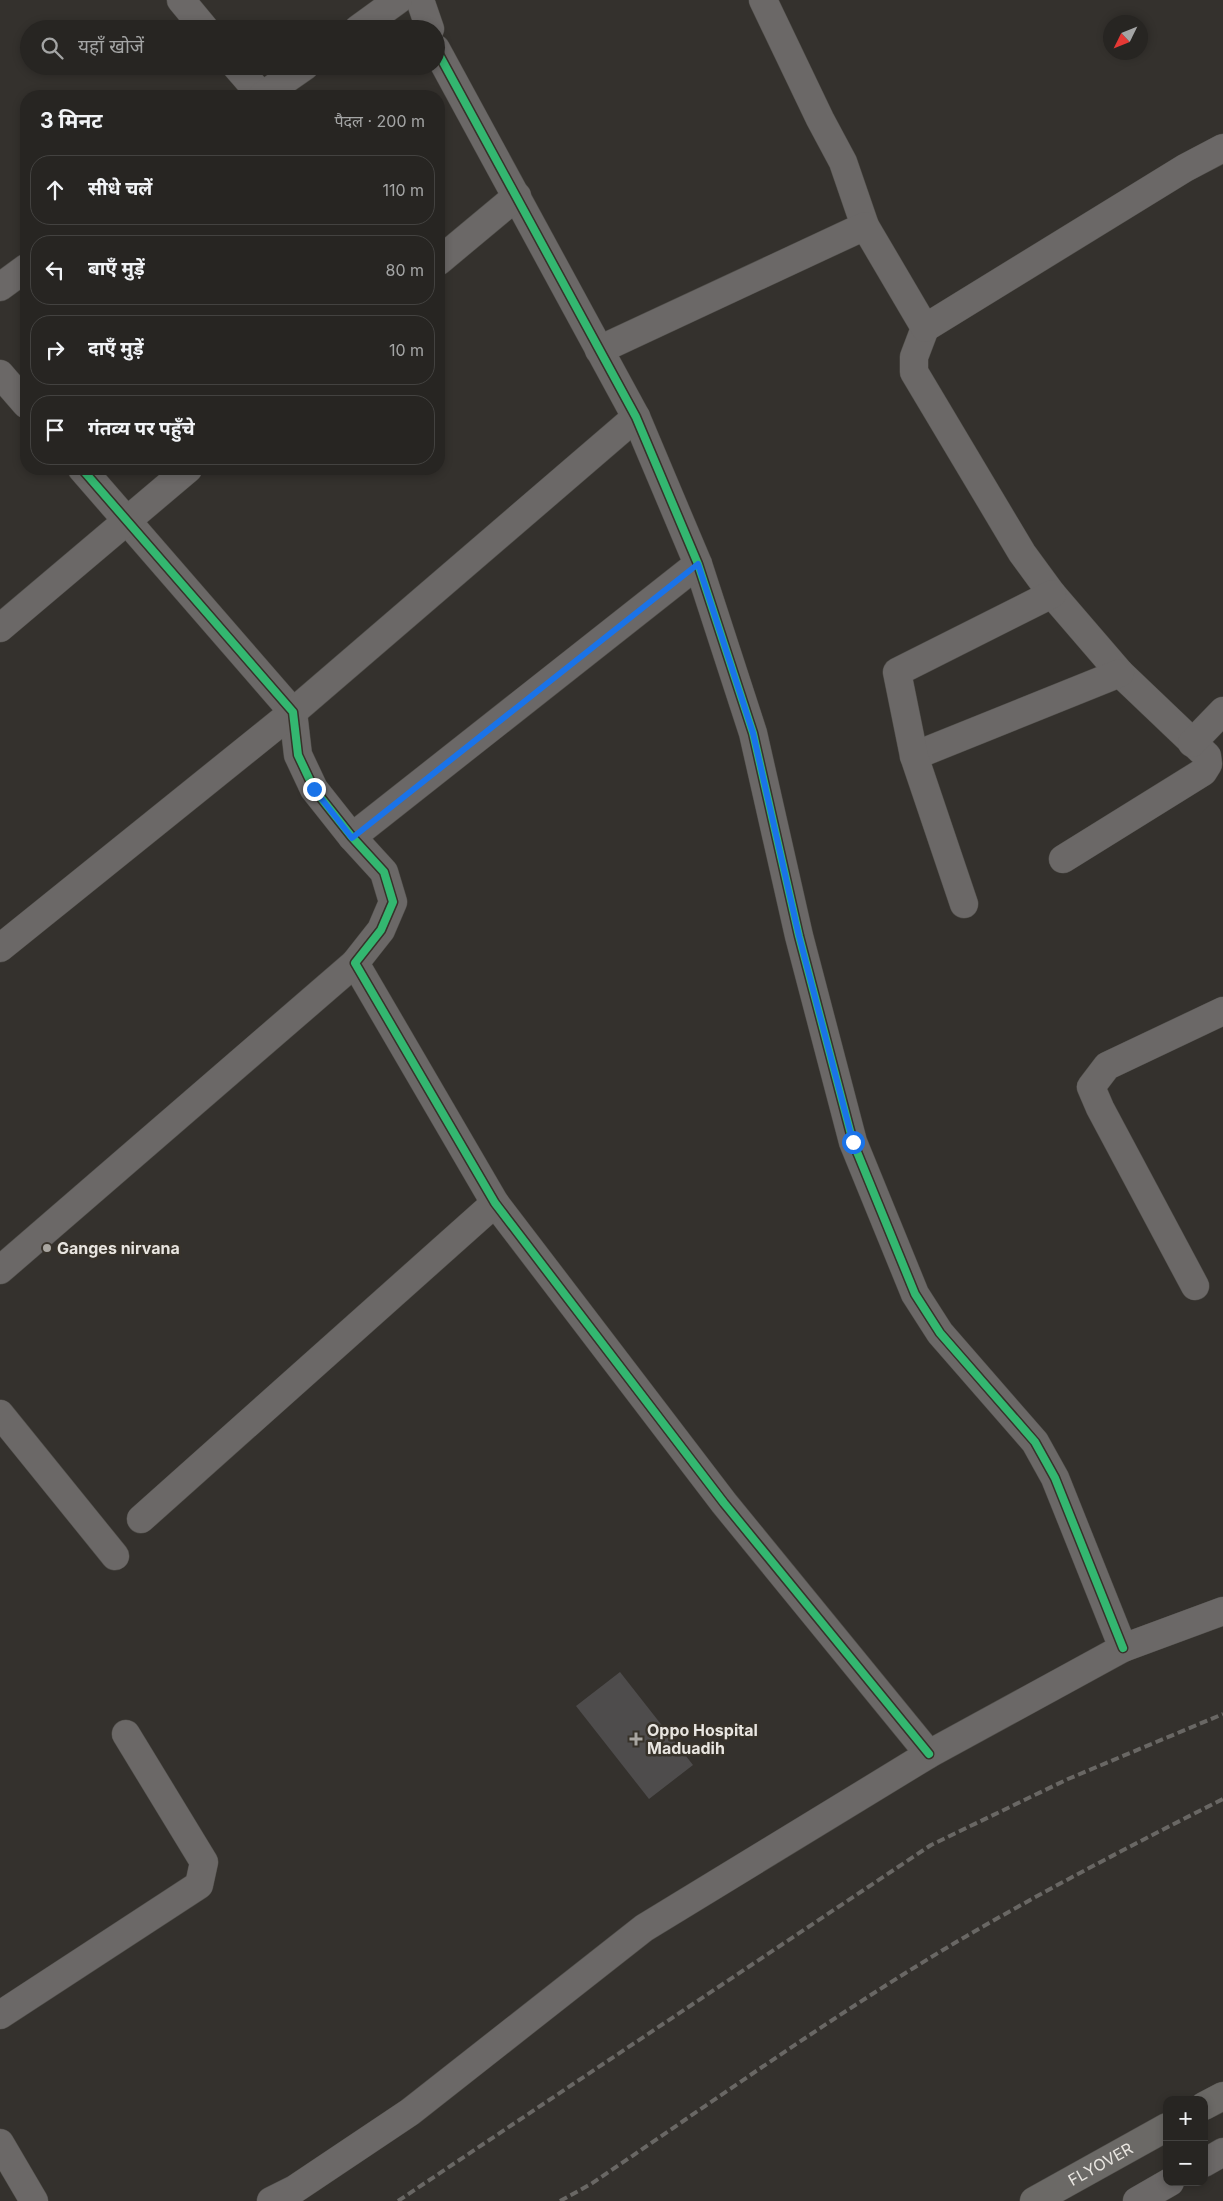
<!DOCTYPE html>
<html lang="hi">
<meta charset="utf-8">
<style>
:root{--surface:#272522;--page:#2f2d2a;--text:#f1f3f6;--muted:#a4a5a5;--line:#434240}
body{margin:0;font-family:Inter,"Noto Sans Devanagari",sans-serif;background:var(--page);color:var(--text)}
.controls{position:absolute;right:15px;bottom:15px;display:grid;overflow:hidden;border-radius:10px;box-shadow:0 2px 8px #0003}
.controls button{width:45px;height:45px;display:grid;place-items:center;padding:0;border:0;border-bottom:1px solid var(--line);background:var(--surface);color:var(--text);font:25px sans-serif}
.compass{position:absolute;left:1103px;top:15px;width:45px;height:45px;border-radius:50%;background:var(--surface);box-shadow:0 2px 8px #0003;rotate:227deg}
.stop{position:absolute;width:15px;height:15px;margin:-11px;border:4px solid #1a73e8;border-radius:50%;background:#fff}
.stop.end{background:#1a73e8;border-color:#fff;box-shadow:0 1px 5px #0008}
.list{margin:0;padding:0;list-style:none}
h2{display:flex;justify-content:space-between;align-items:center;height:65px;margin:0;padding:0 20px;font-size:21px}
h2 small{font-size:16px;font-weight:400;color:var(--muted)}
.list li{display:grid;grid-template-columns:32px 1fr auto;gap:15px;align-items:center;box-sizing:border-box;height:70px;margin:0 10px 10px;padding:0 10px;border:1px solid var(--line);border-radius:20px}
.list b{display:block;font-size:19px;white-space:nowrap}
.list em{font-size:16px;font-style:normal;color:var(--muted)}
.icon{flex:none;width:28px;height:28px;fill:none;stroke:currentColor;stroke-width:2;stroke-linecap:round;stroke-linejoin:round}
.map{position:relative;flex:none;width:1223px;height:2201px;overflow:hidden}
.search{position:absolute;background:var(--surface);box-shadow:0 2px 8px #0003;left:20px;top:20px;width:425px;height:55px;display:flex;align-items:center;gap:12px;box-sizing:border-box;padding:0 18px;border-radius:28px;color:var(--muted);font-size:19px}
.panel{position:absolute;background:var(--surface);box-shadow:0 2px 8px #0003;left:20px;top:90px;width:425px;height:385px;border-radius:20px}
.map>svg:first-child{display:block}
.building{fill:#4e4c4c}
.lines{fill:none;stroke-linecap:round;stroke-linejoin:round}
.minor-casing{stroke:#504e4a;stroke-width:29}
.major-casing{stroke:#504e4a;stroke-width:29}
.minor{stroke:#6b6867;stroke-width:28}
.major{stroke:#6b6966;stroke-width:28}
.rail{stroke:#696764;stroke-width:4;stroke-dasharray:8 4;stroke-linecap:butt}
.cycleway-casing{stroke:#37322a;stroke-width:11}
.cycleway{stroke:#33b770;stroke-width:8}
.route{stroke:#1a73e8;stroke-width:6}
.poi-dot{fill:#a9a6a1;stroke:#37322a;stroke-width:2}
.labels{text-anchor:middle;stroke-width:5;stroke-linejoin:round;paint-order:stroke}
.poi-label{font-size:16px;font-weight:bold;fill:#e8e5e0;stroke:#37322a;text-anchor:start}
.street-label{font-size:16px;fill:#e8e5e0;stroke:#37322a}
</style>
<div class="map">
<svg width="1223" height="2201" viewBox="0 0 1223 2201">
<rect width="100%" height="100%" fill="#34312d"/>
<!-- building -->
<polygon class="building" points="620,1672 693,1765 649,1799 576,1706"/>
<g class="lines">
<!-- minor casing -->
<g class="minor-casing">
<g id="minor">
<polyline points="181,0 205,29"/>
<polyline points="420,0 430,29"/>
<polyline points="763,0 820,119 843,162 865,226"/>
<polyline points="358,29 398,0"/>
<polyline points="436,49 636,417 698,564 753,733 799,936 853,1142 915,1294 940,1333 1035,1442 1055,1478 1123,1648"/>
<polyline points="236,66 262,96"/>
<polyline points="262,96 305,66"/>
<polyline points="439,261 517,196"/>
<polyline points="0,287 26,268"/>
<polyline points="925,328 914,357 914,372 1022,553 1052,594 1120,673 1207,756 1208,764 1203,772 1063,859"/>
<polyline points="599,350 865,226 925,328 1185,168 1223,148"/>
<polyline points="0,374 26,404"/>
<polyline points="82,469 293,712 298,755 314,789 352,837 384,872 393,902 381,930 355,963 495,1203 724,1503 929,1754"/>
<polyline points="0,628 188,469"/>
<polyline points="1192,743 1223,711"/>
<polyline points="914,756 1120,673"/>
<polyline points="352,837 698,564"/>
<polyline points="964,904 914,756 897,672 1052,594"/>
<polyline points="0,948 293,712 636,417"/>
<polyline points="0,1270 355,963"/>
<polyline points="1195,1286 1100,1108 1091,1087 1107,1066 1223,1011"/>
<polyline points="0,1414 115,1556"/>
<polyline points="141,1519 495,1203"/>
<polyline points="0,2015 199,1885 204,1862 126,1734"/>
<polyline points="0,2143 34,2201"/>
<polyline points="1204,2163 1223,2152"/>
<polyline points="271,2201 295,2189 410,2112 644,1928 929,1754 1123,1648 1223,1611"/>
<polyline points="1137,2201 1170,2182"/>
</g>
</g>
<!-- major casing -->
<g class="major-casing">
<g id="major">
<polyline points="1204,2106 1223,2096"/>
<path id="s1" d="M1034,2201L1167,2127"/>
</g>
</g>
<!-- minor -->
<use href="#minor" class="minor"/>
<!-- major -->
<use href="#major" class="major"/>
<!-- rail -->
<g class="rail">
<polyline points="398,2201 931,1845 1068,1779 1223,1714"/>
<path d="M560,2201L591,2184C711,2103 829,2018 953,1944C1041,1892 1132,1845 1223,1799"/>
</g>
<!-- cycleway casing -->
<g class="cycleway-casing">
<g id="cycleway">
<polyline points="436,49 636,417 698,564 753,733 799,936 853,1142 915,1294 940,1333 1035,1442 1055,1478 1123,1648"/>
<polyline points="82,469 293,712 298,755 314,789 352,837 384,872 393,902 381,930 355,963 495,1203 724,1503 929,1754"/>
</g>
</g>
<!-- cycleway -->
<use href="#cycleway" class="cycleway"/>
</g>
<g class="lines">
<!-- route -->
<polyline class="route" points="314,789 352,838 698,564 753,733 799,936 853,1142"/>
</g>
<!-- markers -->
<g class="poi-dot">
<circle cx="47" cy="1248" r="5"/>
<path d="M633.5 1731.5h5v5h5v5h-5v5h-5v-5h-5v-5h5z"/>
</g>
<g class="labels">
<!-- poi labels -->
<g class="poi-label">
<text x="57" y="1254">Ganges nirvana</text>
<text x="647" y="1736">Oppo Hospital<tspan x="647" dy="18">Maduadih</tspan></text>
</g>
<!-- street labels -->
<g class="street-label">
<text dy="6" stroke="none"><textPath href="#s1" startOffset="76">FLYOVER</textPath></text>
</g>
</g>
</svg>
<div class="controls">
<button>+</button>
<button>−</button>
</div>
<svg class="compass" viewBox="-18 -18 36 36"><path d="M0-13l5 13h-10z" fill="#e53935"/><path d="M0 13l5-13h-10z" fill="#a4a5a5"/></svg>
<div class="stop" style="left:853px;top:1142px"></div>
<div class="stop end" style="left:314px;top:789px"></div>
<div class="search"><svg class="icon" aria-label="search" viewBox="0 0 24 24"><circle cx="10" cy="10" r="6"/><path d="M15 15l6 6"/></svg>यहाँ खोजें</div>
<section class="panel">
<h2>3 मिनट<small>पैदल · 200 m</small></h2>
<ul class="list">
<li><svg class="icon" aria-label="ahead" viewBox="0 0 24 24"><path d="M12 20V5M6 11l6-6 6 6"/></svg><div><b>सीधे चलें</b></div><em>110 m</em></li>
<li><svg class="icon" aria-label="left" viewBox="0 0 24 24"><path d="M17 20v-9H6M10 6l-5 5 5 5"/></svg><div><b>बाएँ मुड़ें</b></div><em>80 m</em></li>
<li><svg class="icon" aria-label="right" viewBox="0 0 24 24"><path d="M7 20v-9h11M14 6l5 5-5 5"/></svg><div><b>दाएँ मुड़ें</b></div><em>10 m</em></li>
<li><svg class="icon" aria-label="arrive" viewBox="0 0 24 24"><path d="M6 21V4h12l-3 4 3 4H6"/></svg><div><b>गंतव्य पर पहुँचे</b></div></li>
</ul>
</section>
</div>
